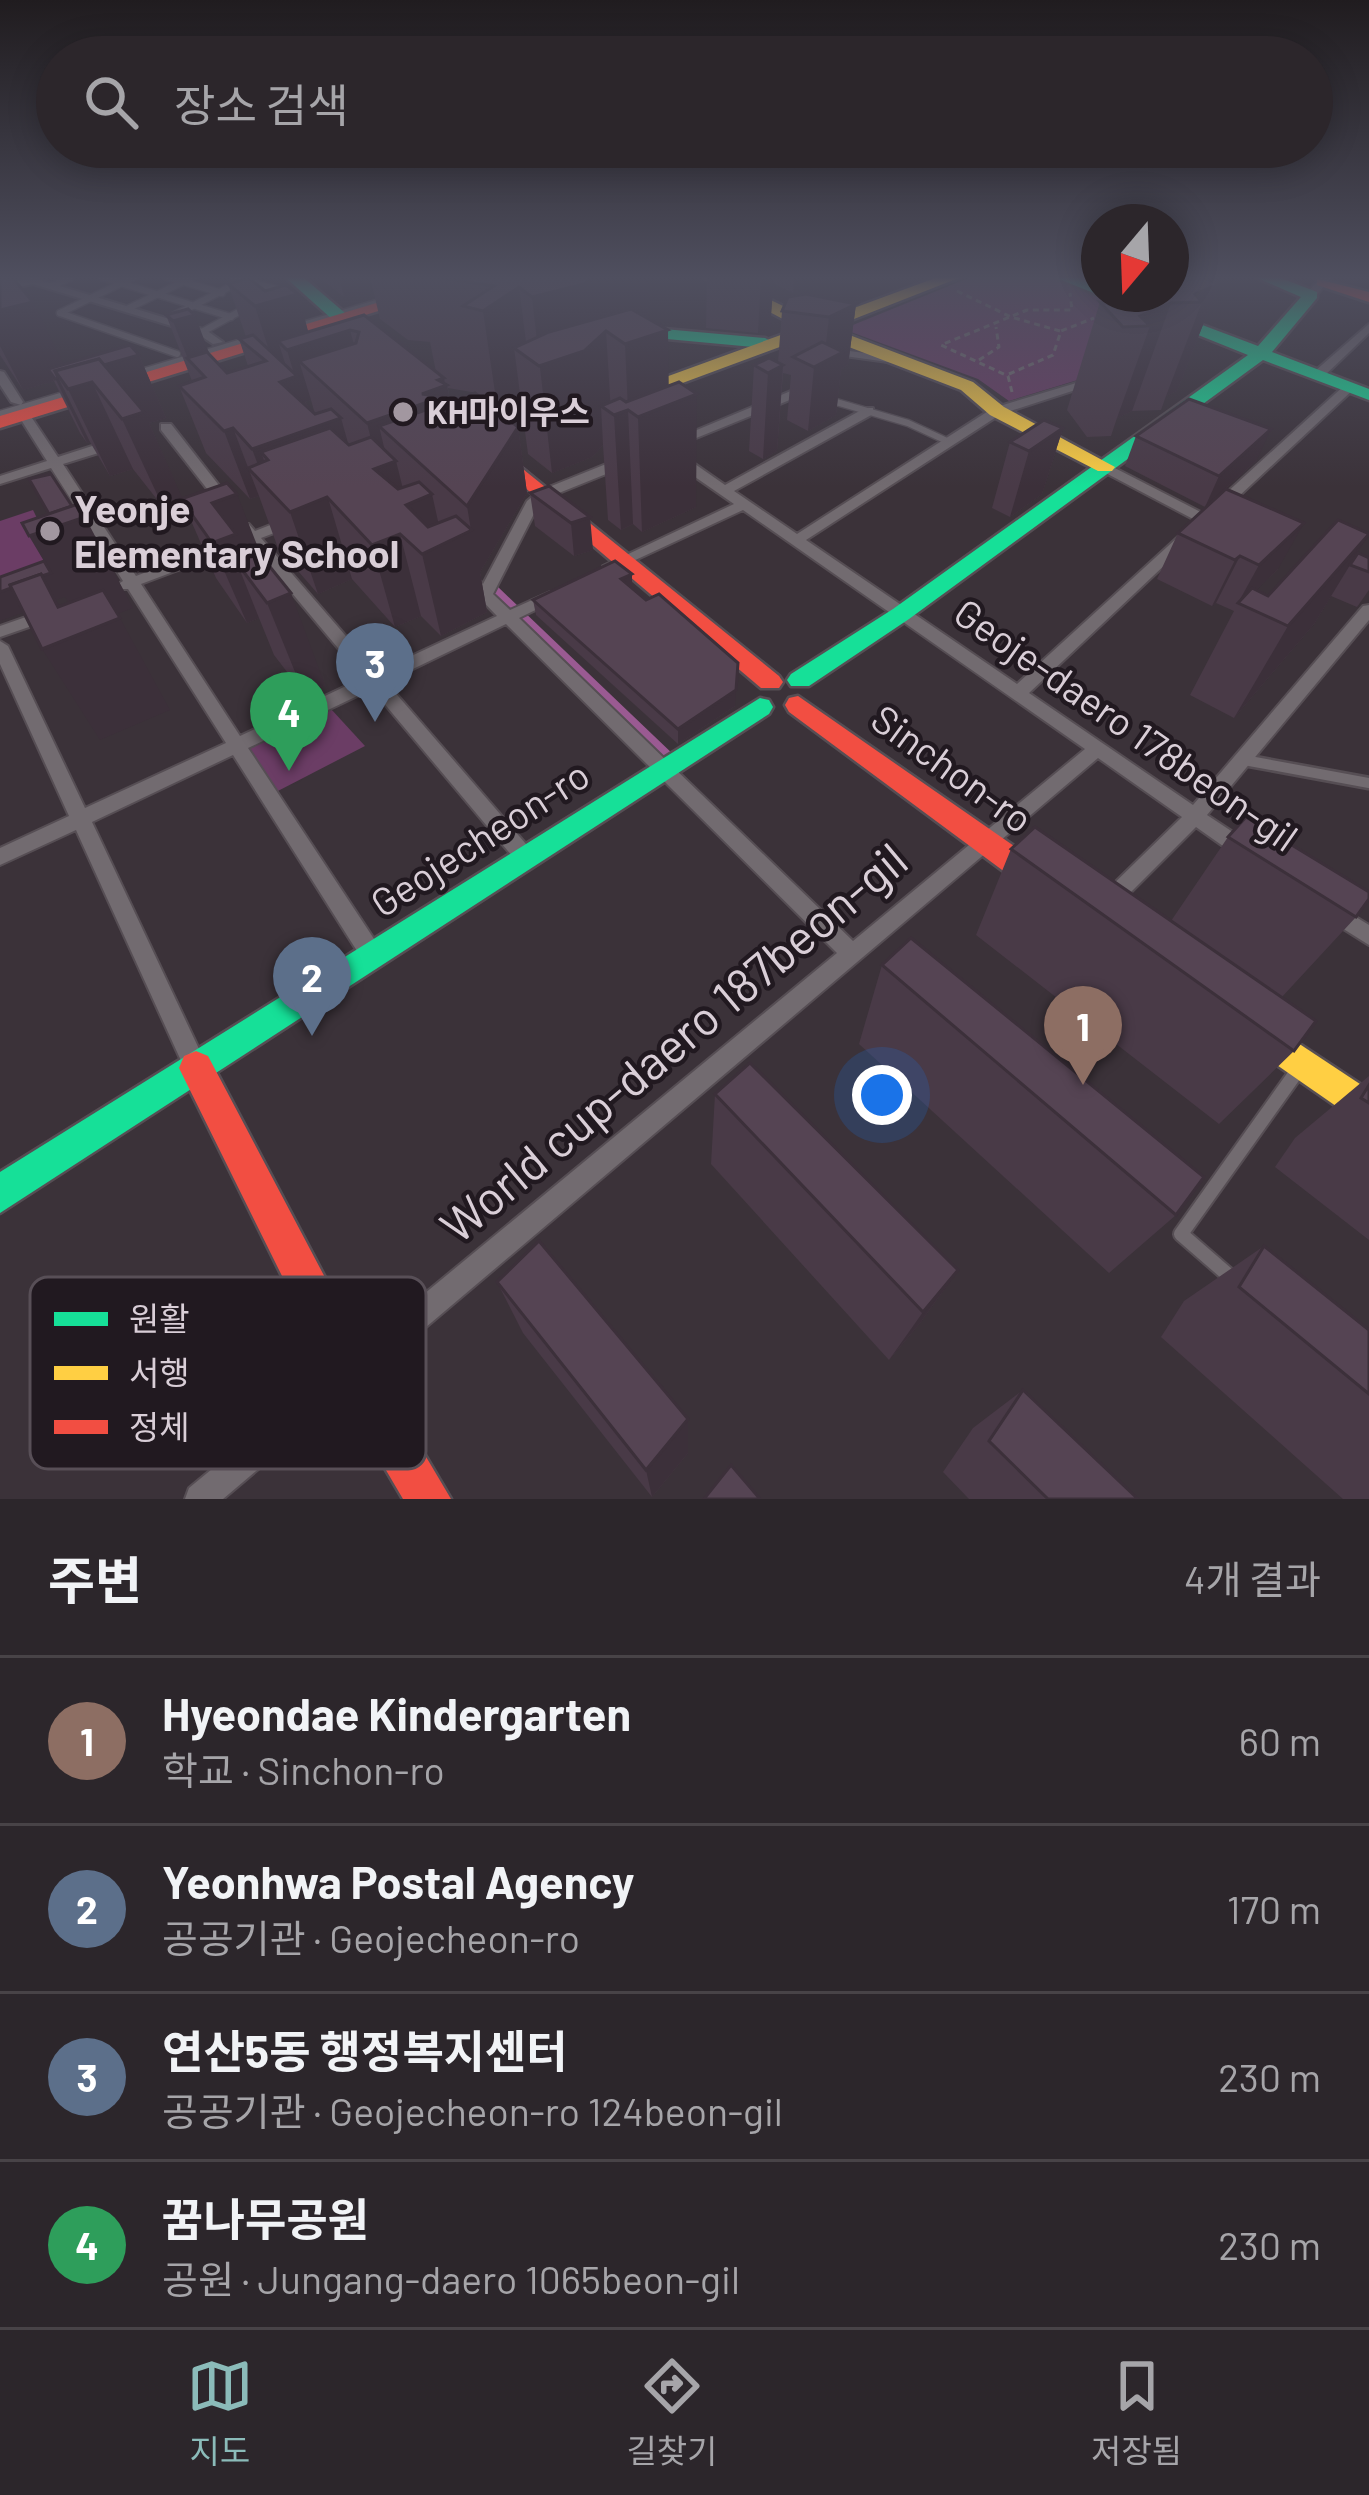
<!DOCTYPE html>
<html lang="ko">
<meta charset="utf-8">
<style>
:root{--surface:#2c262b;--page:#383237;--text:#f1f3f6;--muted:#a6a5a9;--line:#484347;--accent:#8bbbb9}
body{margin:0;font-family:Barlow,"Noto Sans KR",sans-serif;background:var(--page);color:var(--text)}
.compass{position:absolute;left:1081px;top:204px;width:108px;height:108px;border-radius:50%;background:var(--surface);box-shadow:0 6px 30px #0003;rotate:199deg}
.you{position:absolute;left:882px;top:1095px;width:42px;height:42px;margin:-30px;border:9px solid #fff;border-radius:50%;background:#1a73e8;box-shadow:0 0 0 18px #1a73e833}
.badge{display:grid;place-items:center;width:78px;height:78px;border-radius:50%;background:var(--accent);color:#fff;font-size:39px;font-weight:700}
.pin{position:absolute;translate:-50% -99px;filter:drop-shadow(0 3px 6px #0008)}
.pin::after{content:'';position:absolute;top:63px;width:42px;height:36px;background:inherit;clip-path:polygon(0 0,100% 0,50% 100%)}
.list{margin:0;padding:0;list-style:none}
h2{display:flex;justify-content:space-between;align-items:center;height:156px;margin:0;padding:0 48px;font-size:51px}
h2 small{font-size:39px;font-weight:400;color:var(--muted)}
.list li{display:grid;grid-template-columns:78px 1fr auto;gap:36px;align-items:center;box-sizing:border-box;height:168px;padding:0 48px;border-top:3px solid var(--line)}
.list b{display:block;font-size:45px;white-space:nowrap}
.list p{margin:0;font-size:39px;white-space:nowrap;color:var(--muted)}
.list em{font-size:39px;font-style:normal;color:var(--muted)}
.icon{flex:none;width:66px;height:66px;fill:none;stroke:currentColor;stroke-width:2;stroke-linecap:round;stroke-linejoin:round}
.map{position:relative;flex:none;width:1369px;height:1499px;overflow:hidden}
.search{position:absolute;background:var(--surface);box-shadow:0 6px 30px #0003;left:36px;right:36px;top:36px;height:132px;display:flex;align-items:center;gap:30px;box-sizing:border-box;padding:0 42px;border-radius:66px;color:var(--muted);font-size:45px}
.sheet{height:828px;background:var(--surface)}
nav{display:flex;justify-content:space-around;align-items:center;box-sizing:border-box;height:168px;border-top:3px solid var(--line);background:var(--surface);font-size:33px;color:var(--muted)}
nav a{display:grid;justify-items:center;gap:6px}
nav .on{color:var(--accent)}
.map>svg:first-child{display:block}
.green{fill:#6b3d65}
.water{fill:#9a5a92}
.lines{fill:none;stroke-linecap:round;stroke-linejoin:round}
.lane-far2-casing{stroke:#564e54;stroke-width:9}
.lane-far1-casing{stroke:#564e54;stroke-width:15}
.lane-casing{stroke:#564e54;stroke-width:18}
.street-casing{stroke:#564e54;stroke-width:4}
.fast-casing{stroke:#564e54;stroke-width:5}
.slow-casing{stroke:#564e54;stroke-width:5}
.jam-casing{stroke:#564e54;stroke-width:5}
.path{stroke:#777176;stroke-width:3;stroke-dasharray:6 4.5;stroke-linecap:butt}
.lane-far2{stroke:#726b70;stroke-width:6}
.lane-far1{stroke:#726b70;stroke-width:10}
.lane{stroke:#726b70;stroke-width:14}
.street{fill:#726b70;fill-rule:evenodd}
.fast{fill:#16e098;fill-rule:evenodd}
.slow{fill:#ffcf43;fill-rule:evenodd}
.jam{fill:#f24e42;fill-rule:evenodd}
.wall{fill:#493a47;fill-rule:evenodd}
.shaded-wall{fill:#3c303a}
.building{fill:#554453;stroke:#3c303a;stroke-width:3}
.poi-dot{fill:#a297a0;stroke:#211920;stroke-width:4.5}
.labels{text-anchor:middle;stroke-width:9;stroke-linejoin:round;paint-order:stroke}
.far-poi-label{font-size:33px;font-weight:bold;fill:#d9ced7;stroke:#211920;text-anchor:start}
.poi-label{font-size:39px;font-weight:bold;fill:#d9ced7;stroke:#211920;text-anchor:start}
.street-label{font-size:39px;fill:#d9ced7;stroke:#211920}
.near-street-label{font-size:48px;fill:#d9ced7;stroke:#211920}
.key{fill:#211920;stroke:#584f57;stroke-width:3}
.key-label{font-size:33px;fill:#d9ced7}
</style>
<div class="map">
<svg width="1369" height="1499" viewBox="0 0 1369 1499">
<rect width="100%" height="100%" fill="#3b3239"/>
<!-- green -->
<g class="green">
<polygon points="971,277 1099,277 1099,294 1156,294 1094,375 1009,401 978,379 843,329"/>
<polygon points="33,510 64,573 0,596 0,521"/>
<polygon points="331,709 365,746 274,793 246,748"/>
</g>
<!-- water -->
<polygon class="water" points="286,277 305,277 545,485 497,586 676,757 656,768 481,596 534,494"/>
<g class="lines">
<!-- lane-far2 casing -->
<g class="lane-far2-casing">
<g id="lane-far2">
<polyline points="101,277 231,317"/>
<polyline points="167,277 222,293"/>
<polyline points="233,277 279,290"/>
<polyline points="52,286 72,277"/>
<polyline points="127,309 193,277"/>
<polyline points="60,313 177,354"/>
<polyline points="60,313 134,277"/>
<polyline points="173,316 249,277"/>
<polyline points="299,326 386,300"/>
<polyline points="202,332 248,307"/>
<polyline points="138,373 248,340"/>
<polyline points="826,399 908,423 949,442"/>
<polyline points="0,414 70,393"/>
</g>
</g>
<!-- lane-far1 casing -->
<g class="lane-far1-casing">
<polyline id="lane-far1" points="1244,760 1369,783"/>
</g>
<!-- lane casing -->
<g class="lane-casing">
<polyline id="lane" points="1234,1280 1181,1234 1298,1070"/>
</g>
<!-- street casing -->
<g class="street-casing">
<g id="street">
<polygon points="1321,277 1332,277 1315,297 1307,297 1307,293"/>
<polygon points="33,278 206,330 223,342 213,344 198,334 33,284 0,291 0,285"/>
<polygon points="1369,324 1369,333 1323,377 1315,377 1315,371"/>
<polygon points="827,348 895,357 901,360 895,363 823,353 821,351"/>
<polygon points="0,371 4,372 23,402 21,405 11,402 0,385"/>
<path d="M1093,378L1103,381L1001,414L806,540L1017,684L1178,537H1188V543L1029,693L1193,805L1363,606L1369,605V620L1207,815L1254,846L1257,852L1254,858L1247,860L1240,858L1196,827L1112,911L1105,914L1098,911L1095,905L1098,899L1182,817L1098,758L223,1499H185L189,1488L837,953L506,624L386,682L532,851L535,857L532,863L525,865L518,863L372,689L248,748L380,948L383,955L380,962L372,964L364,962L233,755L92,822L208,1068L204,1076L196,1079L188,1076L76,830L0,865V848L69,816L0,664V641L8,646L85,808L226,743L128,589H118L115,586L123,581L51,468L0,484V476L47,461L18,415L20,412H28L58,457L111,440H121V446L63,464L136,576L243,535L237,527L239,524H249L255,531L288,518H298V524L261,538L377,672L497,616L464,582V576H474L483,584L527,501L539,491L621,458H631V464L549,497L538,506L493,594L510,610L550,592H560L563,595L560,598L519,618L853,941L1085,749L743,510L616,569H606L603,566L734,504L672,461V455H682L725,485L865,408H873V414L734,491L797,534L993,408ZM250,543L363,678L240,736L141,584Z"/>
<polygon points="1346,384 1356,387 1222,512 1212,512 1212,506"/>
<polygon points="798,388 804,392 802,395 679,445 668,442"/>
<polygon points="161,424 171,424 232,502 232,508 222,508 161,430"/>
<polygon points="1105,463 1224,524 1226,527 1219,531 1214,530 1100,470 1098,467"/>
<polygon points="46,610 52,611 54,615 52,619 0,637 0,626"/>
<polygon points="1333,903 1369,925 1369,945 1326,918 1323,912 1326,906"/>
</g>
</g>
<!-- fast casing -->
<g class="fast-casing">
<g id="fast">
<polygon points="285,277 303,277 374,338 374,346 362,346"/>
<polygon points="1054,277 1077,277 1099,286 1099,294 1120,294 1258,346 1301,297 1255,277 1278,277 1317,292 1317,298 1272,352 1369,389 1369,400 1263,360 909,619 809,686 791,686 787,680 791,674 893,609 1248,355"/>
<polygon points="630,326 765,338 774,343 765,348 624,335 624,327"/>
<polygon points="760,698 769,700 773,707 769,714 0,1213 0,1172"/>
</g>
</g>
<!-- slow casing -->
<g class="slow-casing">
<g id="slow">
<polygon points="703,277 723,277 816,322 938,277 961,277 831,328 973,382 1004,407 1115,467 1112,471 1098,471 990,415 961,390 815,334 642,398 630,398 630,390 800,328"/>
<polygon points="1260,1018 1369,1090 1369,1129 1248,1045 1243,1034 1248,1023"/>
</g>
</g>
<!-- jam casing -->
<g class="jam-casing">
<g id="jam">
<polygon points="463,277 488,277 0,428 0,416"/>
<polygon points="1317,279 1369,292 1369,302 1317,285"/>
<polygon points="497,448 779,676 783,682 779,688 761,688 490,458 487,454"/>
<polygon points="798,696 1047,869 1051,878 1047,887 1036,891 1025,887 789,712 785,705 789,698"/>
<polygon points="196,1051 208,1056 367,1357 451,1499 403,1499 337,1387 179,1068 184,1056"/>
</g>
</g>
<!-- path -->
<g class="path">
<polyline points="957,291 1011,317 1060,331"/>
<polyline points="979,360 999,347 996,327"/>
<polyline points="1009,374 1053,355 1061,331 1094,318"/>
<polyline points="1012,392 1008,376 941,345 1027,310 1072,310 1070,293"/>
</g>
<!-- lane-far2 -->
<use href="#lane-far2" class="lane-far2"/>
<!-- lane-far1 -->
<use href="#lane-far1" class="lane-far1"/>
<!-- lane -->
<use href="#lane" class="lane"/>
<!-- street -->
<use href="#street" class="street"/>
<!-- fast -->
<use href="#fast" class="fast"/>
<!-- slow -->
<use href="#slow" class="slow"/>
<!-- jam -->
<use href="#jam" class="jam"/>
</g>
<!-- wall -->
<g class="wall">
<polygon points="0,277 64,365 139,355 166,418 149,423 182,499 261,556 325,685 304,694 274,655 259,618 247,623 216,578 182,500 163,507 133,469 110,476 90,442 87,443 80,433 54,381 23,390 0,355"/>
<polygon points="319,277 366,277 370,292 344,297"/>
<path d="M370,277H648L649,319L668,330V386L696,507L642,532L633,524L621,530L608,520L603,445L592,457L552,473L528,454L522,409L508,420L518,427L527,493L480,572L487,612L441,636L421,616L395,627L352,579L318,594L278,548L259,496L250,499L206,453L179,386L192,381L166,315L227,373L248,366L239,339L246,337L228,284L265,291L298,294L308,332L364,315L436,372L430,342L408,340L380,319ZM448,388L477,393V395L450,402ZM311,400L315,414L305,402Z"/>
<polygon points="707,277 833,277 793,293 773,283 770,329 758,333 706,328"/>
<polygon points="1219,284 1177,391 1166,396 1161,410 1132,411 1117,418 1111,436 1087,437 1067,410 1100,302 1120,306"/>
<polygon points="856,304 848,365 841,369 836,415 808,431 787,420 791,375 783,373 777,451 763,459 749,451 754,365 778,362 782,311"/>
<polygon points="1063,428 1042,494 1010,517 992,508 1010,442"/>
<polygon points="1136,436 1257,460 1205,507 1125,466"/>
<polygon points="549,486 593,550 574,556 535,526 530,493"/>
<polygon points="1178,533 1278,569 1256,590 1268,596 1358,553 1369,558 1369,590 1357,607 1331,596 1314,624 1234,718 1190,695 1234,611 1216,603 1212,606 1157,579"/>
<polygon points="632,589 735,706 678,744 536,615 533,600"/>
<polygon points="1228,837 1356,917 1281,998 1294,1051 1219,1124 976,935 1011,849 1171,921"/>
<polygon points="882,965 1176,1215 1109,1273 859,1044"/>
<polygon points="1369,1076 1369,1240 1275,1167 1295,1138"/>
<polygon points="715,1094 958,1270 920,1323 889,1360 711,1164"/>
<polygon points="1264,1246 1369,1330 1369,1499 1343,1499 1161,1337 1184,1301"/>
<polygon points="497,1282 688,1453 652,1497 523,1333"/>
<polygon points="1023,1390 1138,1499 969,1499 943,1472 973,1428"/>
</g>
<!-- shaded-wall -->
<g class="shaded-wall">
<polygon points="339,277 366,277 370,292 344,297"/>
<polygon points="593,277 648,277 650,336 668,330 669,405 697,394 696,507 642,532 638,417 628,410 625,344 606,331 611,413 601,406 603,445 592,457 552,473 532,297"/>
<polygon points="761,277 774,277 770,329 758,333"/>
<polygon points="794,277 833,277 793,293"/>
<polygon points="1219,284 1177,391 1166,396 1202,302 1195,294"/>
<polygon points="519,287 528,358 514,348 522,409 500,426 483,311"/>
<polygon points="298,294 311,342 350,330 364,382 299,361 311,400 305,402 313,428 341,418 360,486 328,498 352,579 318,594 290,512 268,460 261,452 278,499 266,486 252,449 280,382 295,377 287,350 278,341 290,379 279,382 255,306"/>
<polygon points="33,302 69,375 139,355 166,418 149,423 183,500 163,507 122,419 92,382 133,469 110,476 68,389 55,371 90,442 87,443 56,380 48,369 54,381 23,390 0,346 0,310"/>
<polygon points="1171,303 1132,411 1117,418 1150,326 1140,316"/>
<polygon points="856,304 848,365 841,369 836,415 808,431 814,367 824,362 829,317"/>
<polygon points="195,315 226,399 188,359 173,321"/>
<polygon points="783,365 777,451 763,459 768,373"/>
<polygon points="444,378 445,385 447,385 457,439 379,426 388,464 396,461 407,505 432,494 443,544 471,530 467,506 518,427 527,493 480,572 487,612 441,636 422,554 400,534 421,616 395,627 372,545 374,469 378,467 367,423 422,394 438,380"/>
<polygon points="628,410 633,524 621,530 614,415"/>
<polygon points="233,428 259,496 250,499 224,431"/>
<polygon points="1063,428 1042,494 1010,517 1029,451"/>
<polygon points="1271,429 1257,460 1205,507 1219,476"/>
<polygon points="237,494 268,573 243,561 237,553 246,576 237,563 259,618 247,623 212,543 212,503"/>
<polygon points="85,517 133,608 83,627 65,597 56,600 77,635 120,618 170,710 100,740 42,649 55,601 0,621 0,592 51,573 29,536"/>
<polygon points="590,517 593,550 574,556 571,523"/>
<polygon points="1304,523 1278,569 1241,605 1238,603 1259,565"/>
<polygon points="1369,534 1314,624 1234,718 1288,626"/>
<polygon points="1240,556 1216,603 1212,606 1235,560"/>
<polygon points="632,574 632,590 621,579"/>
<polygon points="291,593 325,685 304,694 267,603"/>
<polygon points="738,663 735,706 678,744 678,729"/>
<polygon points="958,1270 920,1323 889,1360 923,1312"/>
<polygon points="688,1419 688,1453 652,1497 646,1470"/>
</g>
<!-- building -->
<g class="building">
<polygon points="0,277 12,277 33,302 0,310"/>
<polygon points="435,277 593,277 584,284 532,297 519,287 483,311 463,306 494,286"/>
<polygon points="1194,277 1202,277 1219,284 1195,294 1202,302 1171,303 1140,316 1150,326 1123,327 1100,302 1120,306 1150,294 1171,294 1171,285 1176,285"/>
<polygon points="249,278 265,291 286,285 298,294 255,306 228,284"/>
<polygon points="806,294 856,304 829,317 782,311 788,297"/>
<polygon points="188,309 195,315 173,321 166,315"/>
<polygon points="631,309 668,330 625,344 606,331 584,351 539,366 514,348 549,332"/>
<polygon points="364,315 444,378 438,380 447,385 422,394 442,397 367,423 299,361 356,343 359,332 350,330 287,350 278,341"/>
<polygon points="253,335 297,376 280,382 315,414 331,409 341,418 252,449 233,428 224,431 179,386 205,377 187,358 207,352 227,373 266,361 239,339"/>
<polygon points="822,342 843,352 814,367 793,357"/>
<polygon points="130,345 139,355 104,365 99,359 55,371 58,378 55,379 48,369"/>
<polygon points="769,358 783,365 768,373 754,365"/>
<polygon points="99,359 144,412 122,419 92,382 68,389 55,371"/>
<polygon points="679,382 697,394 638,417 628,410 614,415 601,406 620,398 626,402"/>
<polygon points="475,393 518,427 467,506 379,426"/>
<polygon points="1189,399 1271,429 1219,476 1136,436"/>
<polygon points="1044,420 1063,428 1029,451 1010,442"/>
<polygon points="330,428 349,445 371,437 396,461 374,469 398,489 419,482 432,494 406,505 428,527 456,516 472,530 422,554 400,534 372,545 327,497 290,512 248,468 268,460 261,452"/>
<polygon points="51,474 72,506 49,514 29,479"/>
<polygon points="227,483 237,494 212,503 236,534 212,543 181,499"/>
<polygon points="549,486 590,517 571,523 530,493"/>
<polygon points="1226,489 1304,523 1259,565 1240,556 1235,560 1178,533"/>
<polygon points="78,504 85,517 29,536 22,523"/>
<polygon points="1338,520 1369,534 1288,626 1238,603 1252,588 1268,596"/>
<polygon points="254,547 291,593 267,603 237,563 243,561 237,553"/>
<polygon points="1358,553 1369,558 1369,572 1350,565"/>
<polygon points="44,561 51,573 42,576 41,574 10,585 11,588 0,592 0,577"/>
<polygon points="615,561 632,574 621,579 646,600 659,594 738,663 736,690 678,729 533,600"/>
<polygon points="41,574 58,607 103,590 120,618 42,649 10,585"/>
<polygon points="1246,817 1369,892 1369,899 1356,917 1228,837"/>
<polygon points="1035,827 1316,1021 1294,1051 1011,849"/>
<polygon points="911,938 1204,1177 1176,1215 882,965"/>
<polygon points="750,1063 958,1270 923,1312 715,1094"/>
<polygon points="1369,1085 1369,1103 1361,1098"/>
<polygon points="539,1241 688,1419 646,1470 497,1282"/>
<polygon points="1264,1246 1369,1330 1369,1394 1239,1287"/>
<polygon points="1023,1390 1138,1499 1048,1499 989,1441"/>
<polygon points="731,1465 760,1499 704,1499"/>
</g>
<!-- sky -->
<linearGradient id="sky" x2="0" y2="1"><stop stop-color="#201c1f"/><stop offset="0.57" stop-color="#4f4f5f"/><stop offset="1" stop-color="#4f4f5f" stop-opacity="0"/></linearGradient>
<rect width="1369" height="487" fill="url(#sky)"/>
<!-- markers -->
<g class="poi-dot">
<circle cx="403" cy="412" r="12"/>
<circle cx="50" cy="531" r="12"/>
</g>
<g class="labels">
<!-- far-poi labels -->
<g class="far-poi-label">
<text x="427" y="424">KH마이우스</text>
</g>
<!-- poi labels -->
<g class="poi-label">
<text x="74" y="523">Yeonje<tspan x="74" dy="45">Elementary School</tspan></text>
</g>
<!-- street labels -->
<g class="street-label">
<text transform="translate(1126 725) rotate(35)" y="14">Geoje-daero 178beon-gil</text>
<text transform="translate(952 769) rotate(36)" y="14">Sinchon-ro</text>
<text transform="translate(480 839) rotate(-33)" y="14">Geojecheon-ro</text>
</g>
<!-- near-street labels -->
<g class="near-street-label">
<text transform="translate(674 1043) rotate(-40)" y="17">World cup-daero 187beon-gil</text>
</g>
</g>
<!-- legend -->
<rect x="30" y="1277" width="396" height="192" rx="18" class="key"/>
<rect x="54" y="1312" width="54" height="14" fill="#16e098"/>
<rect x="54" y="1366" width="54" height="14" fill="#ffcf43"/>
<rect x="54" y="1420" width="54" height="14" fill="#f24e42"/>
<g class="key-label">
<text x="129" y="1331">원활</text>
<text x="129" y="1385">서행</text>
<text x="129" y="1439">정체</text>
</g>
</svg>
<svg class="compass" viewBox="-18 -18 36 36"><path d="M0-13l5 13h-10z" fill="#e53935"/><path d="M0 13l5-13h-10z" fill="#a6a5a9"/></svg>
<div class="you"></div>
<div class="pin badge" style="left:1083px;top:1085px;background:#8d6e63">1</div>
<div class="pin badge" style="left:312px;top:1036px;background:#5c6f8a">2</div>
<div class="pin badge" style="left:375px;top:722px;background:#5c6f8a">3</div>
<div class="pin badge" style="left:289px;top:771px;background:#2e9e5b">4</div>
<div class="search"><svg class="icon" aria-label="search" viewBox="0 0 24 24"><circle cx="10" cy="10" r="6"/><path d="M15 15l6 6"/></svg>장소 검색</div>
</div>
<section class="sheet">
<h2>주변<small>4개 결과</small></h2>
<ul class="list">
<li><span class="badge" style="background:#8d6e63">1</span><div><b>Hyeondae Kindergarten</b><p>학교 · Sinchon-ro</p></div><em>60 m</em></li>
<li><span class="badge" style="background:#5c6f8a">2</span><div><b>Yeonhwa Postal Agency</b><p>공공기관 · Geojecheon-ro</p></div><em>170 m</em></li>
<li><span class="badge" style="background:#5c6f8a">3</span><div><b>연산5동 행정복지센터</b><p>공공기관 · Geojecheon-ro 124beon-gil</p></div><em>230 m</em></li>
<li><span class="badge" style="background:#2e9e5b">4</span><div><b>꿈나무공원</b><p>공원 · Jungang-daero 1065beon-gil</p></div><em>230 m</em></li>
</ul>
</section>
<nav>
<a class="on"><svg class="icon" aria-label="map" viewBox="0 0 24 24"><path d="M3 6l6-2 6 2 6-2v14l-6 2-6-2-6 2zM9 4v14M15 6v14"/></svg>지도</a>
<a><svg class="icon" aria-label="directions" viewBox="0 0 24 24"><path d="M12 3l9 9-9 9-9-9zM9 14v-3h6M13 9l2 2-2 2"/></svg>길찾기</a>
<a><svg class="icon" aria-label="saved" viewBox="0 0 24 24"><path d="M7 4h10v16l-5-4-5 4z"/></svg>저장됨</a>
</nav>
